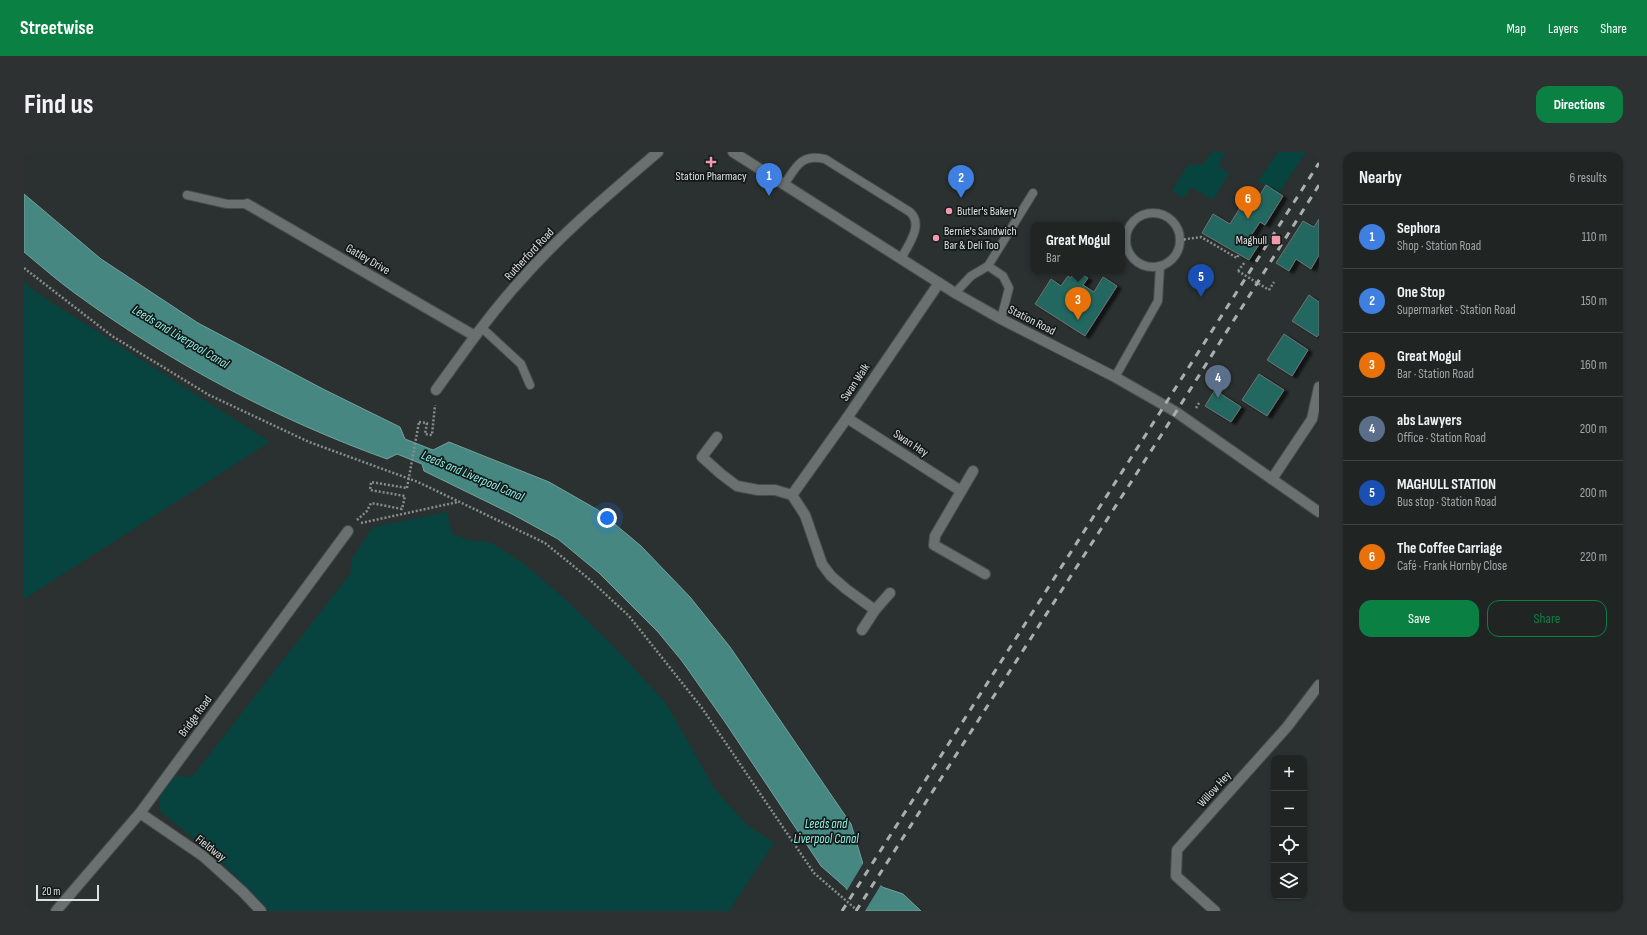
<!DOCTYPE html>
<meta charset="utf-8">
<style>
:root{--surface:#202524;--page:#2d3131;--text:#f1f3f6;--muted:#a2a5a6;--line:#3d4241;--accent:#0b8043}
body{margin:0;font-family:"Sofia Sans Condensed",sans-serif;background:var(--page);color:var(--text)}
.controls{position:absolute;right:12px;bottom:12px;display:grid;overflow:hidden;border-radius:8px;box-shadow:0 1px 3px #0004}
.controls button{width:36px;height:36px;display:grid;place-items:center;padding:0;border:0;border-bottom:1px solid var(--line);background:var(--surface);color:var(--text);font:20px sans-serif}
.scale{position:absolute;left:12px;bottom:10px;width:63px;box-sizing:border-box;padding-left:4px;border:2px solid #dce0df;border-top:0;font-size:11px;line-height:14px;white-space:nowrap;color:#dce0df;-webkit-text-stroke:3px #151818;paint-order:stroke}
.you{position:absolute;left:583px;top:366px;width:14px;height:14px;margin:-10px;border:3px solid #fff;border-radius:50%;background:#1a73e8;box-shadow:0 0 0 6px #1a73e833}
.badge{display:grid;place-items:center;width:26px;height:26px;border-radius:50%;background:var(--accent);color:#fff;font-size:13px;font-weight:700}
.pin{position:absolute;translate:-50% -33px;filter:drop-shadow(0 1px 2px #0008)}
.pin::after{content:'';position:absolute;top:21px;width:14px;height:12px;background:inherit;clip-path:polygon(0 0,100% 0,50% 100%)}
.popup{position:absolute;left:1007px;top:70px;width:94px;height:52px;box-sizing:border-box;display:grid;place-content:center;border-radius:8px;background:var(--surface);filter:drop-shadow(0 1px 3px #0005);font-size:13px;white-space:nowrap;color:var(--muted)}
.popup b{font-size:15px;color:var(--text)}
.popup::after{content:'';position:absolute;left:50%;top:100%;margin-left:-8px;border:8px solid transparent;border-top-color:var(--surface)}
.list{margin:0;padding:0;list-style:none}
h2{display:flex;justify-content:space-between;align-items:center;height:52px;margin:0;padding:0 16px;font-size:17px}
h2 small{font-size:13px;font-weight:400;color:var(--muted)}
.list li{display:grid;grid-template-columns:26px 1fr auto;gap:12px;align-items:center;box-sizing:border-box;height:64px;padding:0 16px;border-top:1px solid var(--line)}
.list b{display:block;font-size:15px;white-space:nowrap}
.list p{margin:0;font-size:13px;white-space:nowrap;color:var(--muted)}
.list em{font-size:13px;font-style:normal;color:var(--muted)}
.actions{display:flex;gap:8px;padding:12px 16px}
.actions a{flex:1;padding:9px 0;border:1px solid var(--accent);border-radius:12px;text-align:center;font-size:14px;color:var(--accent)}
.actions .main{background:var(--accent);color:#fff}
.icon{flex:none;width:22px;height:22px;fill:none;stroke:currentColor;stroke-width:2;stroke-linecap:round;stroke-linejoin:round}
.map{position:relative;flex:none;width:1295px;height:759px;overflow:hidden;border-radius:12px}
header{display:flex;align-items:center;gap:24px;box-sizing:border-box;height:56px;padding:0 20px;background:var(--accent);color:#fff}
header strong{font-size:19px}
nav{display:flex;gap:22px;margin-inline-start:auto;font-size:14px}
.intro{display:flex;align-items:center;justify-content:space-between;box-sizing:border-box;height:96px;padding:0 24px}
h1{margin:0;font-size:28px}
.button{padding:10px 18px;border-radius:12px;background:var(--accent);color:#fff;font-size:14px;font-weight:700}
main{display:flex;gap:24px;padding:0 24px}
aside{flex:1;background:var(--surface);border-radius:12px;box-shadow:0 1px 3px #0004}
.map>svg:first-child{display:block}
.green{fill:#07443f}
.water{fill:#468881;stroke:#73a29d}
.pier{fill:#2b3130}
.building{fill:#226760;stroke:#6d7473;filter:url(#shadow)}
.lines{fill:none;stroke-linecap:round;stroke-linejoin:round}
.service-casing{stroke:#474d4c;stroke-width:10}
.minor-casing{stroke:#474d4c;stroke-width:12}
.tertiary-casing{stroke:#474d4c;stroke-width:12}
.path{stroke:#888d8c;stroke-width:2.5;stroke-dasharray:2 2;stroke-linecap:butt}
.service{stroke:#69706f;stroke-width:8}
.minor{stroke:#69706f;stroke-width:10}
.tertiary{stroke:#69706f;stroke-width:10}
.rail{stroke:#aaafae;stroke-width:3;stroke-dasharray:7 7;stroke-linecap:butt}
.path-bridge{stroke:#888d8c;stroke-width:2.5;stroke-dasharray:2 2;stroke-linecap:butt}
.poi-dot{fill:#f29aad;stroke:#151818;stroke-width:1.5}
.labels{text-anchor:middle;stroke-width:3.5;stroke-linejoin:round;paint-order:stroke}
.poi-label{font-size:12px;fill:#dce0df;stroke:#151818;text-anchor:start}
.street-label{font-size:12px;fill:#dce0df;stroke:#151818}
.water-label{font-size:13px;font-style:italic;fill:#8bf3e7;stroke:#151818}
</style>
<header>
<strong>Streetwise</strong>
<nav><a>Map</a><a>Layers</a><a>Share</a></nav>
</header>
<div class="intro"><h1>Find us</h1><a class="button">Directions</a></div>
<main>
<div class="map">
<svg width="1295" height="759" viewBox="0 0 1295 759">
<defs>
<filter id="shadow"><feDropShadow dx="4.5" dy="2.5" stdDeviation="1" flood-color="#0009"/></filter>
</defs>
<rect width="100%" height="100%" fill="#2b3130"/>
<!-- green -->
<g class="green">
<polygon points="1187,0 1202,0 1194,14 1205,21 1189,48 1167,35 1160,46 1148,39 1164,13 1180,12"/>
<polygon points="1254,0 1282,0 1255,41 1234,29"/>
<polygon points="0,130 10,139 246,290 0,447"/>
<path d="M423,360L428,382L447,389L466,390L499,411L540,446L589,494L642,551L690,636L723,673L750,691L705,759H245C211,721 176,691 136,659V645L151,624L168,625L326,422L328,407L349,375Z"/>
</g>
<!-- water -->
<path class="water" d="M0,42L77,107L174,171L299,237L376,275L381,287L409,298L425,290L525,330L574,358L617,394L666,445L706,495L827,672L839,712L858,735L879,742L897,759H839L821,735L797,714L701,570L658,509L634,480L575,421L534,387L488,362L400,319L398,312L373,302L363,307C252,267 147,211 52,142C34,129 17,114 0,100Z"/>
<!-- pier -->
<polygon class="pier" points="840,710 858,731 841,759 837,759 822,740"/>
<!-- building -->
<g class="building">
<polygon points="1242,33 1259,44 1241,73 1236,70 1226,85 1236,91 1225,108 1178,81 1189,62 1206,72 1219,51 1228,56"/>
<polygon points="1295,67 1295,103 1287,117 1272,107 1265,119 1252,111 1279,69 1290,75"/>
<polygon points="1056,121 1064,126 1059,133 1070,140 1079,125 1093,134 1061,184 1011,152 1027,127 1037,134 1044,124 1047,126 1049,122 1053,125"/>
<polygon points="1285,143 1295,150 1295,182 1293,185 1268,169"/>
<polygon points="1260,182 1284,198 1268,224 1243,208"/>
<polygon points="1235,222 1260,238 1243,264 1218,248"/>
<polygon points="1191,238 1217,255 1207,270 1181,254"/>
</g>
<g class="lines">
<!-- service casing -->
<g class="service-casing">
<g id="service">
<path d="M760,33C772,15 777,1 801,7L886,60C900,73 884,93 877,107"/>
<polyline points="163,43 203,52 223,52"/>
<circle cx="1129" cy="88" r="27"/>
<polyline points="964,114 979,124 985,136 977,167"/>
<polyline points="931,141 947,124 964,114 1009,41"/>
<polyline points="458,176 497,212 506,233"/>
<polyline points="1091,225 1134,149 1136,114"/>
</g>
</g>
<!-- minor casing -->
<g class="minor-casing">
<g id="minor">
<polyline points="223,52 451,184"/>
<path d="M412,238C439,201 465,163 496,129C538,81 586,41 634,0"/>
<polyline points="823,266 937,339"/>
<polyline points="693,285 678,305 697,322 713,334 734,338 751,338 768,343 781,363 798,412 807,424 822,437 851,458"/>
<polyline points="949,319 911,384 910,393 961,422"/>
<polyline points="1248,327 1288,267 1295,235"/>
<polyline points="768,343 823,266 915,131"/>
<polyline points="838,478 851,458 866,441"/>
<polyline points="116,661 179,704 219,740 237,759"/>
<polyline points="32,759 116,661 324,379"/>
<polyline points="1191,759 1152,724 1153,698 1263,575 1295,533"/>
</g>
</g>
<!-- tertiary casing -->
<g class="tertiary-casing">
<polyline id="tertiary" points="709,0 931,141 977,167 1091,225 1152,260 1295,360"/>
</g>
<!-- path -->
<g class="path">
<polyline points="1156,88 1177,85 1213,106 1215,102"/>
<polyline points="0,116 88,184 185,243 285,290 394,330 521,391 564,426 605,464 678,556 790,721 834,759"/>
<polyline points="1214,119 1221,110"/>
<polyline points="1245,138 1250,130"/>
<polyline points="1172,256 1175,251"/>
<polyline points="395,270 403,271 401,282 408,283 411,253"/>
<polyline points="333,368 343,359 347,351 378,357 381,344 346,338 347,330 383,336"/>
<polyline points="337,371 434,350"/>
</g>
<!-- service -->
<use href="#service" class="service"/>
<!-- minor -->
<use href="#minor" class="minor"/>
<!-- tertiary -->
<use href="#tertiary" class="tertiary"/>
<!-- rail -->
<g class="rail">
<polyline points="818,759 1295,11"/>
<polyline points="832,759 1152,260 1295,33"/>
</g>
<!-- path-bridge -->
<g class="path-bridge">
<polyline points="1214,119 1245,138"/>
<polyline points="383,336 395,270"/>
</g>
</g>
<!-- markers -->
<g class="poi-dot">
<path d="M685 4h4v4h4v4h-4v4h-4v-4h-4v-4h4z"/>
<circle cx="925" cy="59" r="4"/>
<circle cx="912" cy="86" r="4"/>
<rect x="1247" y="83" width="10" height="10" rx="2"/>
</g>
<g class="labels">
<!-- poi labels -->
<g class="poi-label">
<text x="687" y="28" text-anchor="middle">Station Pharmacy</text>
<text x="933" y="63">Butler's Bakery</text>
<text x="920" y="83">Bernie's Sandwich<tspan x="920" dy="14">Bar &amp; Deli Too</tspan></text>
<text x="1243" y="92" text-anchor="end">Maghull</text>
</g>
<!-- street labels -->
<g class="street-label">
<text transform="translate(505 102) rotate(-47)" y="4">Rutherford Road</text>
<text transform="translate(344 107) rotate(30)" y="4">Gatley Drive</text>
<text transform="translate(1008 168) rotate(27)" y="4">Station Road</text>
<text transform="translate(831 230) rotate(-56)" y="4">Swan Walk</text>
<text transform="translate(887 291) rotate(33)" y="4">Swan Hey</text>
<text transform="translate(171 564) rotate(-54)" y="4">Bridge Road</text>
<text transform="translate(1190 637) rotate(-48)" y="4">Willow Hey</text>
<text transform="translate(187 696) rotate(38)" y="4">Fieldway</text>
</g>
<!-- water labels -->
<g class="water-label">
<text transform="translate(157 184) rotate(31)" y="5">Leeds and Liverpool Canal</text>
<text transform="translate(449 323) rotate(23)" y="5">Leeds and Liverpool Canal</text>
<text x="802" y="676">Leeds and<tspan x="802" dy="15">Liverpool Canal</tspan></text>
</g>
</g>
</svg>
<div class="controls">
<button>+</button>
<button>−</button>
<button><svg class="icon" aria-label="locate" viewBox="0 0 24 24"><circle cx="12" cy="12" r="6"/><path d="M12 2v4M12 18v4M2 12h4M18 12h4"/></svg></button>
<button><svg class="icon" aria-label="layers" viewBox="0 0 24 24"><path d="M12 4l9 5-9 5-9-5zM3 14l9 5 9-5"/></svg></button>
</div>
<div class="scale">20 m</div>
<div class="you"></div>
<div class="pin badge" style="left:745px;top:44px;background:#3f7fe0">1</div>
<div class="pin badge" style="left:937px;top:46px;background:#3f7fe0">2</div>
<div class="pin badge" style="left:1054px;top:168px;background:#e8710a">3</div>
<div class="popup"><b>Great Mogul</b>Bar</div>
<div class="pin badge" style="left:1194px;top:246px;background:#5c6f8a">4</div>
<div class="pin badge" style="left:1177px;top:145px;background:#1a4fb4">5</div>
<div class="pin badge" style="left:1224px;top:67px;background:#e8710a">6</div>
</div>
<aside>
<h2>Nearby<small>6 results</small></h2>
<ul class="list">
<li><span class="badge" style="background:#3f7fe0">1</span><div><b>Sephora</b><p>Shop · Station Road</p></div><em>110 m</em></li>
<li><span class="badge" style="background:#3f7fe0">2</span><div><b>One Stop</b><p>Supermarket · Station Road</p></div><em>150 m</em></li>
<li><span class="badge" style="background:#e8710a">3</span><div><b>Great Mogul</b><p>Bar · Station Road</p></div><em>160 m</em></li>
<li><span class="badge" style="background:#5c6f8a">4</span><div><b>abs Lawyers</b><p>Office · Station Road</p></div><em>200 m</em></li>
<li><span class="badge" style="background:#1a4fb4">5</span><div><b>MAGHULL STATION</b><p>Bus stop · Station Road</p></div><em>200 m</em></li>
<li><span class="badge" style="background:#e8710a">6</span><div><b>The Coffee Carriage</b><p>Café · Frank Hornby Close</p></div><em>220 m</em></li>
</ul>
<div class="actions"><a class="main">Save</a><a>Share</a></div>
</aside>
</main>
